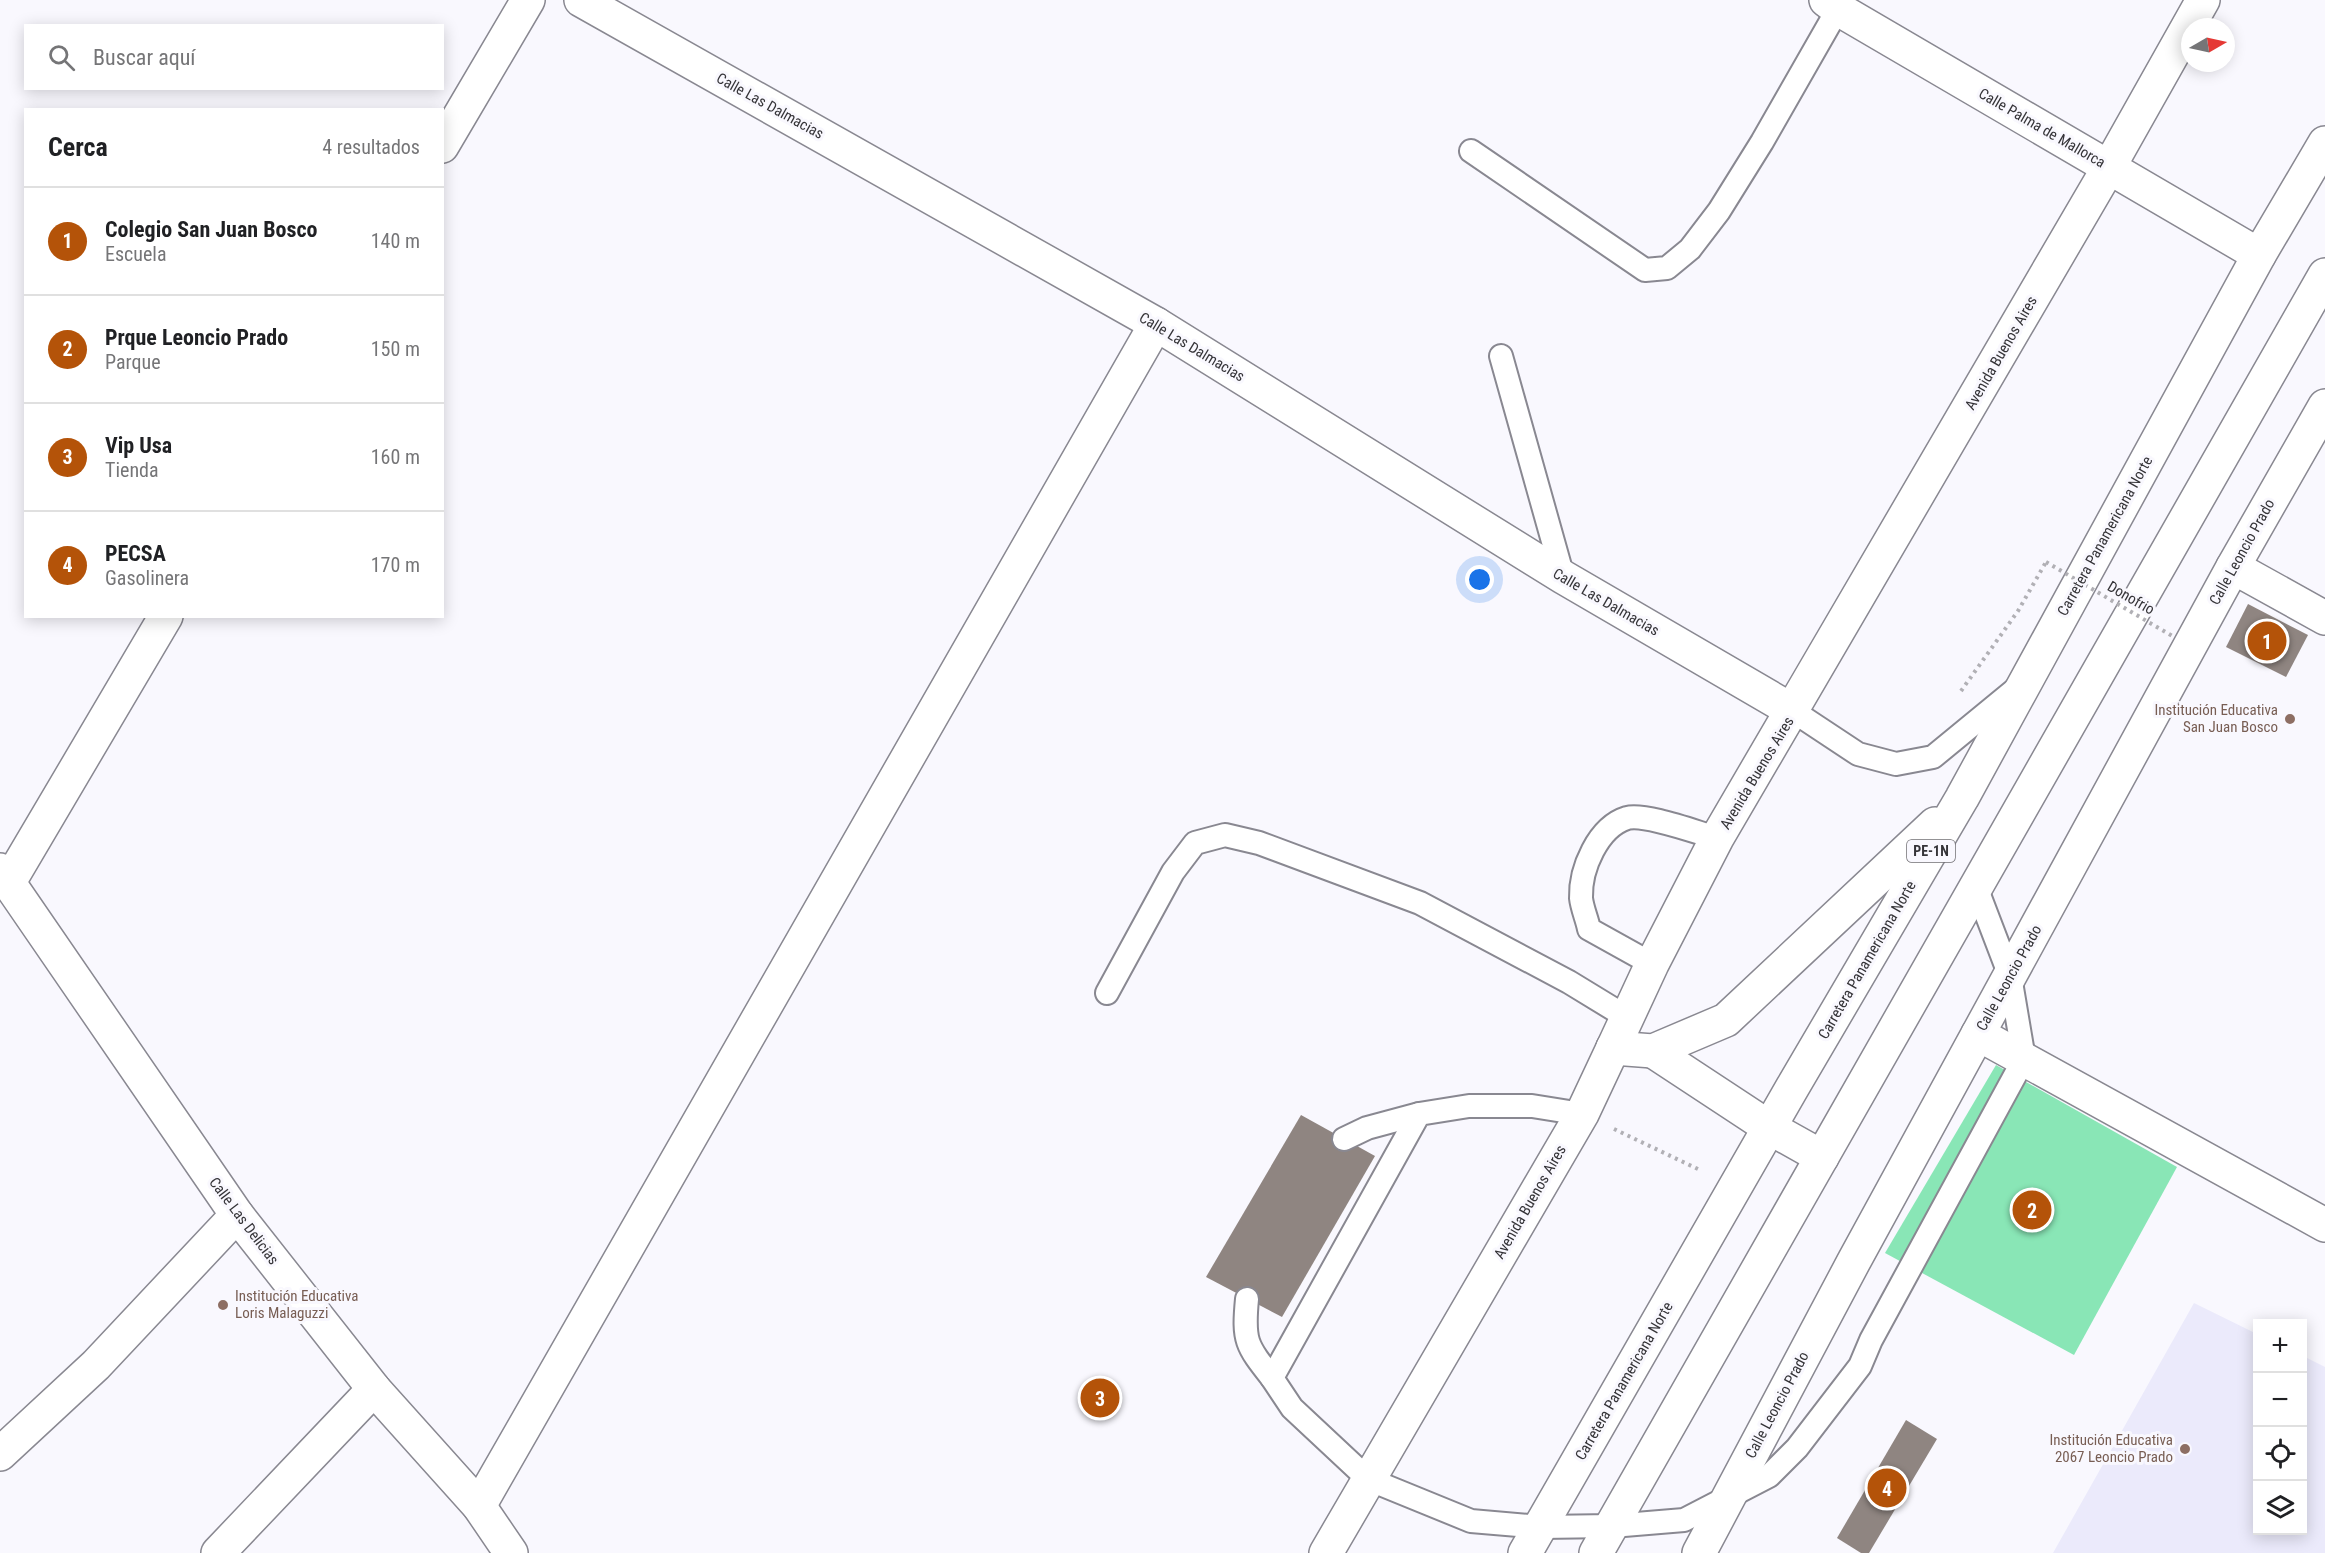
<!DOCTYPE html>
<html lang="es">
<meta charset="utf-8">
<style>
:root{--surface:#fff;--page:#f2f2f2;--text:#202124;--muted:#757577;--line:#e0e0e0;--accent:#b45309}
body{margin:0;font-family:"Roboto Condensed",sans-serif;background:var(--page);color:var(--text)}
.controls{position:absolute;right:18px;bottom:18px;display:grid;overflow:hidden;border-radius:0px;box-shadow:0 3px 15px #0003}
.controls button{width:54px;height:54px;display:grid;place-items:center;padding:0;border:0;border-bottom:2px solid var(--line);background:var(--surface);color:var(--text);font:30px sans-serif}
.compass{position:absolute;left:2181px;top:18px;width:54px;height:54px;border-radius:50%;background:var(--surface);box-shadow:0 3px 15px #0003;rotate:81deg}
.you{position:absolute;left:1480px;top:580px;width:21px;height:21px;margin:-15px;border:4px solid #fff;border-radius:50%;background:#1a73e8;box-shadow:0 0 0 9px #1a73e833}
.badge{display:grid;place-items:center;width:39px;height:39px;border-radius:50%;background:var(--accent);color:#fff;font-size:20px;font-weight:700}
.pin{position:absolute;translate:-50% -50%;border:3px solid #fff;box-shadow:0 2px 6px #0006}
.list{margin:0;padding:0;list-style:none}
h2{display:flex;justify-content:space-between;align-items:center;height:78px;margin:0;padding:0 24px;font-size:26px}
h2 small{font-size:20px;font-weight:400;color:var(--muted)}
.list li{display:grid;grid-template-columns:39px 1fr auto;gap:18px;align-items:center;box-sizing:border-box;height:108px;padding:0 24px;border-top:2px solid var(--line)}
.list b{display:block;font-size:22px;white-space:nowrap}
.list p{margin:0;font-size:20px;white-space:nowrap;color:var(--muted)}
.list em{font-size:20px;font-style:normal;color:var(--muted)}
.icon{flex:none;width:33px;height:33px;fill:none;stroke:currentColor;stroke-width:2;stroke-linecap:round;stroke-linejoin:round}
.map{position:relative;flex:none;width:2325px;height:1553px;overflow:hidden}
.search{position:absolute;background:var(--surface);box-shadow:0 3px 15px #0003;left:24px;top:24px;width:420px;height:66px;display:flex;align-items:center;gap:15px;box-sizing:border-box;padding:0 21px;border-radius:0px;color:var(--muted);font-size:22px}
.panel{position:absolute;background:var(--surface);box-shadow:0 3px 15px #0003;left:24px;top:108px;width:420px;height:510px;border-radius:0px}
.map>svg:first-child{display:block}
.built{fill:#ebeafb}
.green{fill:#89e6b6}
.building{fill:#8f8581}
.lines{fill:none;stroke-linecap:round;stroke-linejoin:round}
.lane-casing{stroke:#898891;stroke-width:26}
.street-casing{stroke:#898891;stroke-width:36}
.secondary-casing{stroke:#898891;stroke-width:36}
.highway-casing{stroke:#898891;stroke-width:36}
.path{stroke:#b1b0b5;stroke-width:4;stroke-dasharray:3 4.5;stroke-linecap:butt}
.lane{stroke:#fff;stroke-width:22}
.street{stroke:#fff;stroke-width:33}
.secondary{stroke:#fff;stroke-width:33}
.highway{stroke:#fff;stroke-width:33}
.path-bridge{stroke:#b1b0b5;stroke-width:4;stroke-dasharray:3 4.5;stroke-linecap:butt}
.education-dot{fill:#8d6e63;stroke:#f9f8fe;stroke-width:2}
.labels{text-anchor:middle;stroke-width:6;stroke-linejoin:round;paint-order:stroke}
.shield{fill:#f9f8fe;stroke:#706f73;stroke-width:1.5}
.shield-label{font-size:14px;font-weight:bold;fill:#353438}
.street-label{font-size:15px;fill:#353438;stroke:#f9f8fe}
.education-label{font-size:15px;fill:#785e54;stroke:#f9f8fe;text-anchor:end}
</style>
<div class="map">
<svg width="2325" height="1553" viewBox="0 0 2325 1553">
<rect width="100%" height="100%" fill="#f9f8fe"/>
<!-- built -->
<polygon class="built" points="2194,1303 2257,1334 2258,1530 2302,1530 2303,1356 2325,1367 2325,1553 2053,1553"/>
<!-- green -->
<polygon class="green" points="1996,1065 2177,1167 2074,1355 1885,1253"/>
<!-- building -->
<g class="building">
<polygon points="2248,604 2308,635 2286,677 2226,647"/>
<polygon points="1301,1115 1375,1156 1282,1317 1206,1277"/>
<polygon points="1906,1420 1937,1439 1869,1553 1861,1553 1837,1538"/>
</g>
<g class="lines">
<!-- lane casing -->
<g class="lane-casing">
<g id="lane">
<polyline points="1471,151 1645,270 1667,268 1690,249 1719,211 1762,142 1838,9"/>
<polyline points="1501,356 1563,577"/>
<polyline points="1793,711 1858,754 1896,764 1933,757 2017,688"/>
<path d="M1652,964L1589,929C1587,919 1582,908 1581,898C1580,869 1598,827 1627,818C1645,813 1698,833 1717,838"/>
<polyline points="1107,993 1173,872 1195,843 1225,835 1259,843 1420,903 1569,982 1628,1018"/>
<polyline points="1582,1114 1532,1106 1469,1106 1419,1114 1272,1378 1292,1408 1368,1479 1471,1521 1541,1527 1612,1526 1684,1520 1769,1476 1797,1448 1860,1366 1871,1340 2024,1059 2010,976 1976,887"/>
<polyline points="1344,1139 1367,1128 1419,1114"/>
<path d="M1247,1299C1243,1341 1246,1345 1272,1378"/>
</g>
</g>
<!-- street casing -->
<g class="street-casing">
<g id="street">
<polyline points="581,0 1156,324 1563,577 1793,711"/>
<polyline points="1826,0 1838,9 2259,255"/>
<polyline points="442,146 528,0"/>
<polyline points="2233,567 2325,618"/>
<polyline points="0,870 237,1215 374,1389 479,1506 511,1553"/>
<polyline points="9,882 166,616"/>
<polyline points="1978,1034 2325,1225"/>
<polyline points="1613,1048 1652,964 1717,838 2109,167 2203,0"/>
<polyline points="0,1454 96,1365 237,1215"/>
<polyline points="479,1506 1156,324"/>
<polyline points="218,1553 374,1389"/>
</g>
</g>
<!-- secondary casing -->
<g class="secondary-casing">
<g id="secondary">
<polyline points="1326,1553 1582,1114 1613,1048"/>
<polyline points="1699,1553 1854,1261 2233,567 2325,406"/>
</g>
</g>
<!-- highway casing -->
<g class="highway-casing">
<g id="highway">
<polyline points="1613,1048 1653,1051 1726,1020 1935,824"/>
<polyline points="1653,1051 1770,1128 1822,1157"/>
<polyline points="1525,1553 1792,1088 1962,798 2259,255 2325,143"/>
<polyline points="1596,1553 2325,275"/>
</g>
</g>
<!-- path -->
<g class="path">
<polyline points="1961,691 2018,611 2046,562"/>
<polyline points="1614,1129 1702,1171"/>
</g>
<!-- lane -->
<use href="#lane" class="lane"/>
<!-- street -->
<use href="#street" class="street"/>
<!-- secondary -->
<use href="#secondary" class="secondary"/>
<!-- highway -->
<use href="#highway" class="highway"/>
<!-- path-bridge -->
<polyline class="path-bridge" points="2046,562 2174,637"/>
</g>
<!-- markers -->
<g class="education-dot">
<circle cx="2290" cy="719" r="6"/>
<circle cx="223" cy="1305" r="6"/>
<circle cx="2185" cy="1449" r="6"/>
</g>
<g class="labels">
<!-- shield labels -->
<rect class="shield" x="1907" y="840" width="48" height="22" rx="4.5"/>
<g class="shield-label">
<text x="1931" y="856">PE-1N</text>
</g>
<!-- street labels -->
<g class="street-label">
<text transform="translate(770 106) rotate(29)" y="5">Calle Las Dalmacias</text>
<text transform="translate(2042 128) rotate(30)" y="5">Calle Palma de Mallorca</text>
<text transform="translate(1192 347) rotate(31)" y="5">Calle Las Dalmacias</text>
<text transform="translate(2001 353) rotate(-60)" y="5">Avenida Buenos Aires</text>
<text transform="translate(2105 536) rotate(-61)" y="5">Carretera Panamericana Norte</text>
<text transform="translate(2242 552) rotate(-61)" y="5">Calle Leoncio Prado</text>
<text transform="translate(2131 598) rotate(30)" y="5">Donofrio</text>
<text transform="translate(1606 602) rotate(30)" y="5">Calle Las Dalmacias</text>
<text transform="translate(1757 773) rotate(-59)" y="5">Avenida Buenos Aires</text>
<text transform="translate(1867 960) rotate(-60)" y="5">Carretera Panamericana Norte</text>
<text transform="translate(2009 978) rotate(-61)" y="5">Calle Leoncio Prado</text>
<text transform="translate(1530 1202) rotate(-60)" y="5">Avenida Buenos Aires</text>
<text transform="translate(244 1221) rotate(53)" y="5">Calle Las Delicias</text>
<text transform="translate(1624 1381) rotate(-60)" y="5">Carretera Panamericana Norte</text>
<text transform="translate(1777 1405) rotate(-62)" y="5">Calle Leoncio Prado</text>
</g>
<!-- education labels -->
<g class="education-label">
<text x="2278" y="715">Institución Educativa<tspan x="2278" dy="17">San Juan Bosco</tspan></text>
<text x="235" y="1301" text-anchor="start">Institución Educativa<tspan x="235" dy="17">Loris Malaguzzi</tspan></text>
<text x="2173" y="1445">Institución Educativa<tspan x="2173" dy="17">2067 Leoncio Prado</tspan></text>
</g>
</g>
</svg>
<div class="controls">
<button>+</button>
<button>−</button>
<button><svg class="icon" aria-label="locate" viewBox="0 0 24 24"><circle cx="12" cy="12" r="6"/><path d="M12 2v4M12 18v4M2 12h4M18 12h4"/></svg></button>
<button><svg class="icon" aria-label="layers" viewBox="0 0 24 24"><path d="M12 4l9 5-9 5-9-5zM3 14l9 5 9-5"/></svg></button>
</div>
<svg class="compass" viewBox="-18 -18 36 36"><path d="M0-13l5 13h-10z" fill="#e53935"/><path d="M0 13l5-13h-10z" fill="#757577"/></svg>
<div class="you"></div>
<div class="pin badge" style="left:2267px;top:641px">1</div>
<div class="pin badge" style="left:2032px;top:1210px">2</div>
<div class="pin badge" style="left:1100px;top:1398px">3</div>
<div class="pin badge" style="left:1887px;top:1488px">4</div>
<div class="search"><svg class="icon" aria-label="search" viewBox="0 0 24 24"><circle cx="10" cy="10" r="6"/><path d="M15 15l6 6"/></svg>Buscar aquí</div>
<section class="panel">
<h2>Cerca<small>4 resultados</small></h2>
<ul class="list">
<li><span class="badge">1</span><div><b>Colegio San Juan Bosco</b><p>Escuela</p></div><em>140 m</em></li>
<li><span class="badge">2</span><div><b>Prque Leoncio Prado</b><p>Parque</p></div><em>150 m</em></li>
<li><span class="badge">3</span><div><b>Vip Usa</b><p>Tienda</p></div><em>160 m</em></li>
<li><span class="badge">4</span><div><b>PECSA</b><p>Gasolinera</p></div><em>170 m</em></li>
</ul>
</section>
</div>
